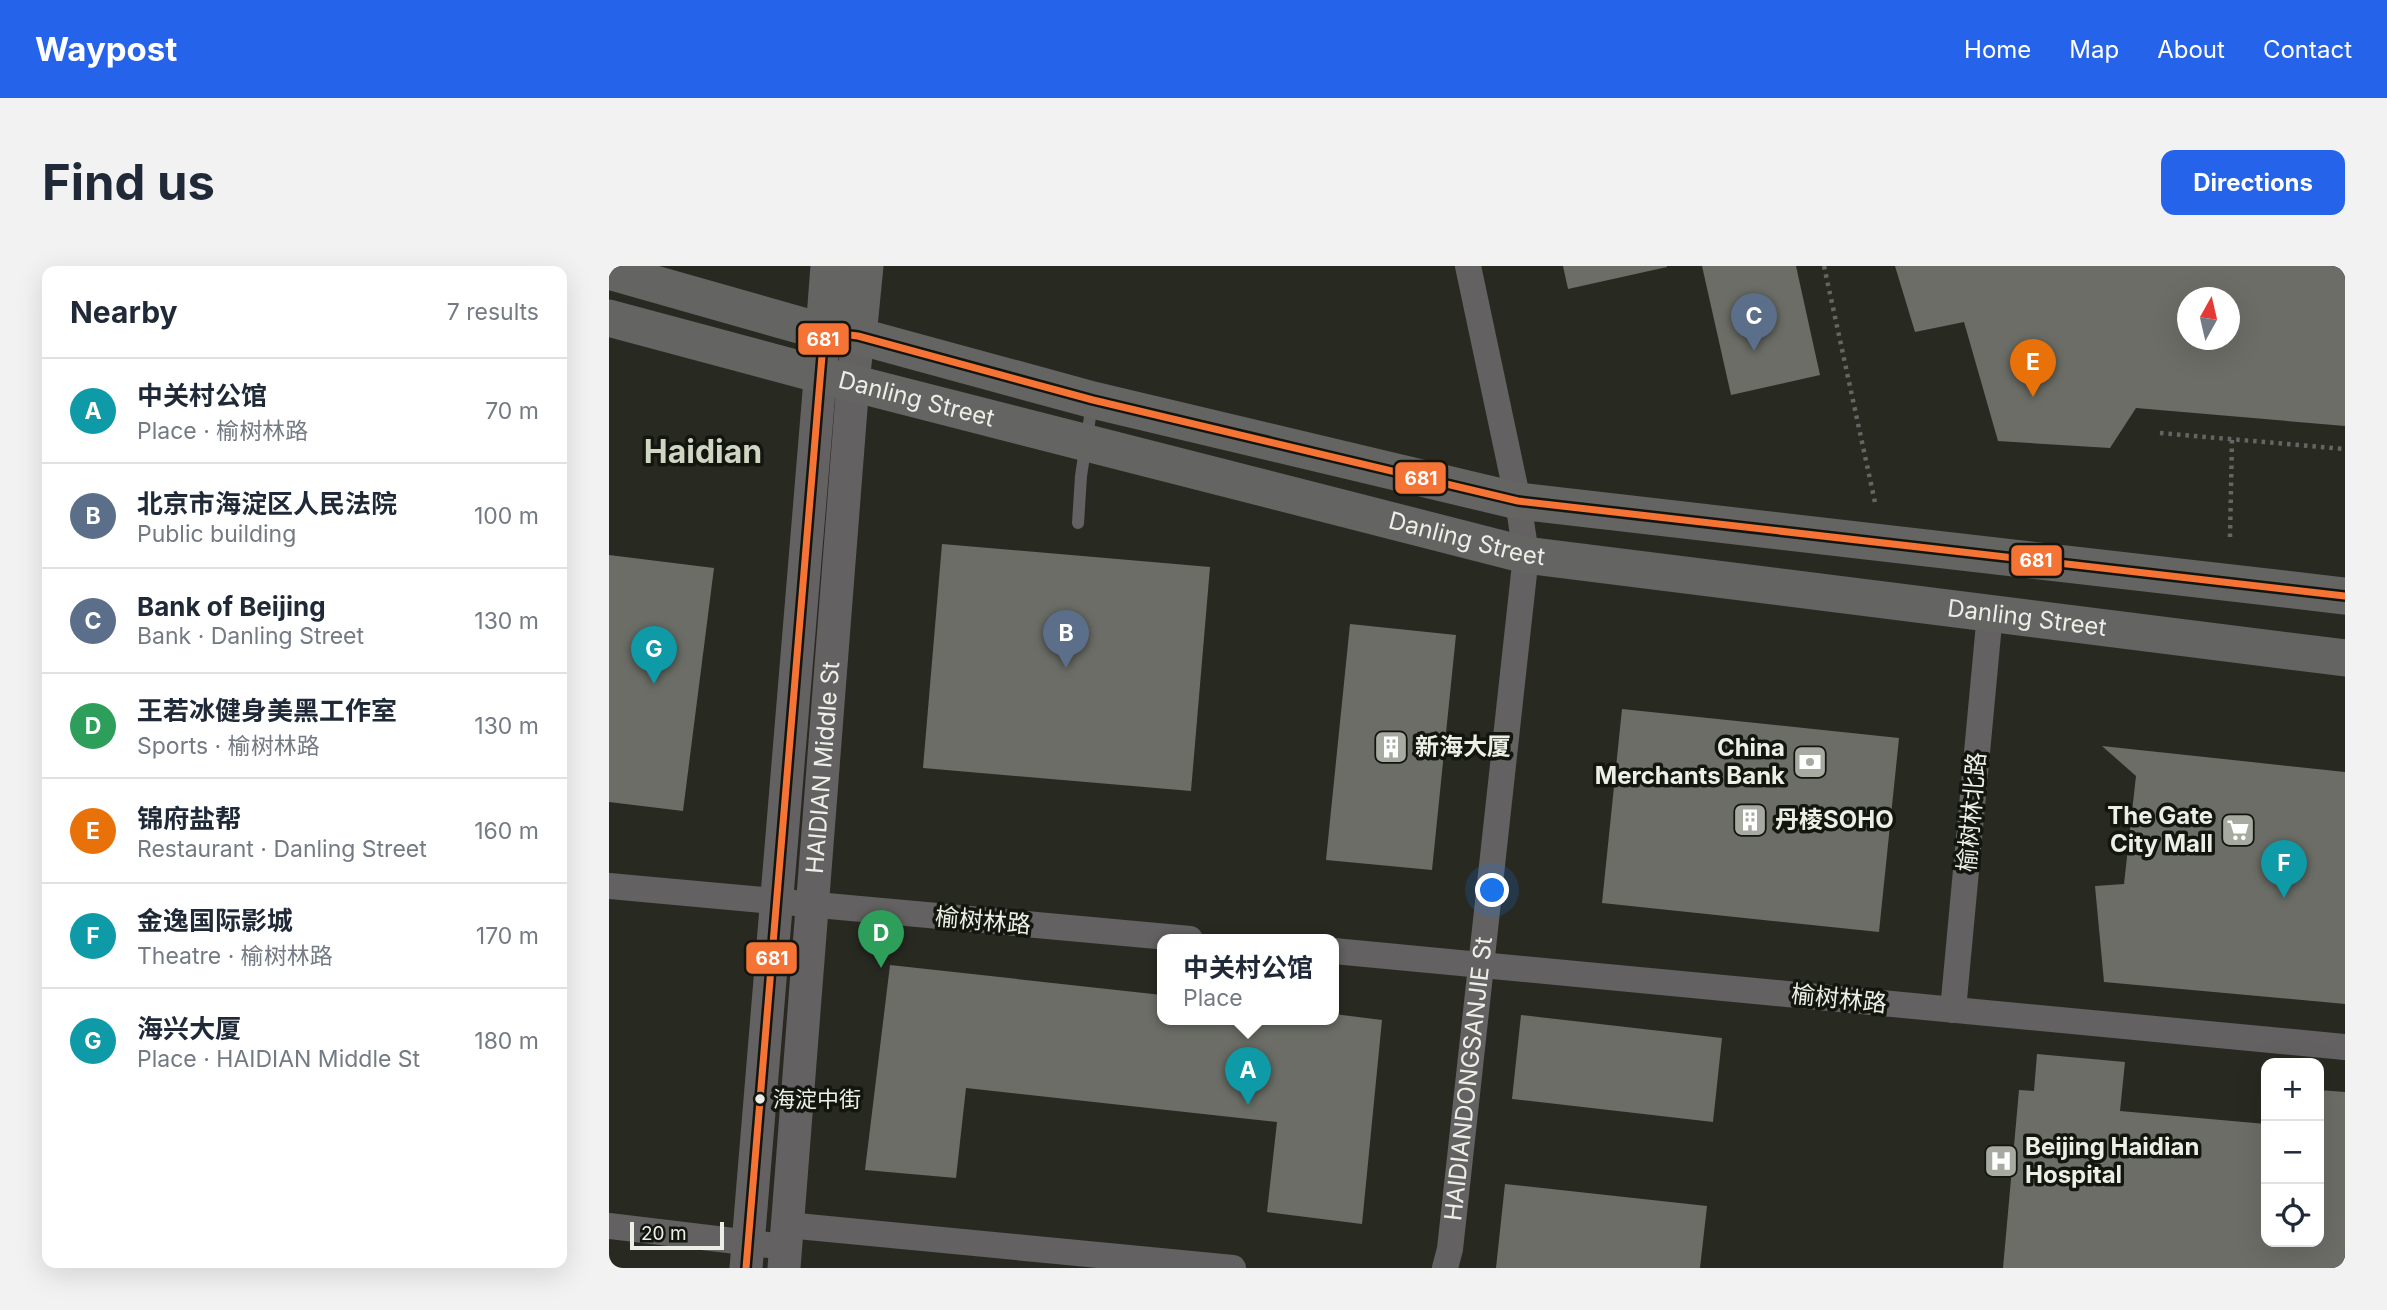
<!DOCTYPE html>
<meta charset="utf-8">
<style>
:root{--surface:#fff;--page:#f2f2f3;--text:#1f2937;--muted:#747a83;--line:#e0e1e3;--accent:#2563eb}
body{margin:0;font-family:Inter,"Noto Sans SC",sans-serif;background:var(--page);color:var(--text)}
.controls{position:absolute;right:21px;bottom:21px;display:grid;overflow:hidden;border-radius:14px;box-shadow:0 7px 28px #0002}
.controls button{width:63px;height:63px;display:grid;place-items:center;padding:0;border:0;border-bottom:2px solid var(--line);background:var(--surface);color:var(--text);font:35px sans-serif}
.compass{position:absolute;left:1568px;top:21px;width:63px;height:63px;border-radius:50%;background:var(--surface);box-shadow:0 7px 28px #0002;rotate:8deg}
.scale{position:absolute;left:21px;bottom:18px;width:94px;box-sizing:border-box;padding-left:7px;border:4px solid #ecefe6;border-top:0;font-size:19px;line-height:24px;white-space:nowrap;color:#ecefe6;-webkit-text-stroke:5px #13150f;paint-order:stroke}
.you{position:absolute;left:884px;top:625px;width:24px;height:24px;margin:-18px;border:5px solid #fff;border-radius:50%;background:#1a73e8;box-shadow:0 0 0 10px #1a73e833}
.badge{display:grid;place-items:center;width:46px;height:46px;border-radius:50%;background:var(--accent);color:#fff;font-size:23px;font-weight:700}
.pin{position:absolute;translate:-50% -58px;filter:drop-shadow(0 2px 4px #0008)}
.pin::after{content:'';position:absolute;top:37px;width:24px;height:21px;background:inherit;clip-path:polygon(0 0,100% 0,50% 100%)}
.popup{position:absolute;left:548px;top:668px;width:182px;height:91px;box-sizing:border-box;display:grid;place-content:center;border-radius:14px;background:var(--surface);filter:drop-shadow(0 2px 5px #0005);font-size:23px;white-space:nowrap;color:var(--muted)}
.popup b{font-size:26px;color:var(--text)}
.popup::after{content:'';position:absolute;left:50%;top:100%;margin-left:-14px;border:14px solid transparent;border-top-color:var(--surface)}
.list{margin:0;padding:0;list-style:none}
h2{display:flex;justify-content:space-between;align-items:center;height:91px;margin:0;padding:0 28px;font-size:30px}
h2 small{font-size:23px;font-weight:400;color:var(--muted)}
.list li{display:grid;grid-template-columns:46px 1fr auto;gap:21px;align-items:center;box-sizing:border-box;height:105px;padding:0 28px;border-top:2px solid var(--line)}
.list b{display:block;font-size:26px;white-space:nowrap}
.list p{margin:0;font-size:23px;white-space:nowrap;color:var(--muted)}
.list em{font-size:23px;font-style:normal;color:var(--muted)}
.icon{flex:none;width:38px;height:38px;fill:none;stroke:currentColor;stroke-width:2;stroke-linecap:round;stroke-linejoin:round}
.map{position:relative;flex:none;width:1736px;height:1002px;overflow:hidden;border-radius:14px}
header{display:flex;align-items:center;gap:42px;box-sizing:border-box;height:98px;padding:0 35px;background:var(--accent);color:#fff}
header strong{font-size:33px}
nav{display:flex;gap:38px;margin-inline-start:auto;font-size:24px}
.intro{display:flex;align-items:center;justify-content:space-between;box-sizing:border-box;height:168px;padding:0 42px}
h1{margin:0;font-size:49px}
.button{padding:18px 32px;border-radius:14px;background:var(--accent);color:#fff;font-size:24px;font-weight:700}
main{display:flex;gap:42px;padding:0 42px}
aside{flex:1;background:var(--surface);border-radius:14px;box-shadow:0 7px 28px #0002}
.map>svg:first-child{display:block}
.building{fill:#6b6d66;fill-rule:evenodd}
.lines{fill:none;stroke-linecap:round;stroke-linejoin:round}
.path{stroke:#656663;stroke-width:4.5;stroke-dasharray:3.5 5;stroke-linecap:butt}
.service{stroke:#636161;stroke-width:12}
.minor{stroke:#636161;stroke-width:26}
.tertiary{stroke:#636161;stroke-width:33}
.secondary{stroke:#646463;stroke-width:37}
.bus-1-casing{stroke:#13150f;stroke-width:12}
.bus-1{stroke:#f57335;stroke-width:7}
.bus-dot{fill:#ecefe6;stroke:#13150f;stroke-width:2.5}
.labels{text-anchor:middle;stroke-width:7;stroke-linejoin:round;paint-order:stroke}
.bus-label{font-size:22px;fill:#ecefe6;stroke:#13150f;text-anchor:start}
.street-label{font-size:24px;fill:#ecefe6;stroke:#13150f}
.poi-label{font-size:24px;font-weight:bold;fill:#ecefe6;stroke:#13150f;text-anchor:start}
.district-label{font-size:32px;font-weight:bold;fill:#d0d6c4;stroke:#13150f}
.line-badge{stroke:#13150f;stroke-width:2.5}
.badge-label{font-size:19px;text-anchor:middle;font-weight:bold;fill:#fff}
</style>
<header>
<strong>Waypost</strong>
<nav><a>Home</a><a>Map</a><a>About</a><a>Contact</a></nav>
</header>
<div class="intro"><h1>Find us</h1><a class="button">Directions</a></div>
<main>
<aside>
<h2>Nearby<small>7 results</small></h2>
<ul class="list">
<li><span class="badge" style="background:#0f9aa8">A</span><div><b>中关村公馆</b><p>Place · 榆树林路</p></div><em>70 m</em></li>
<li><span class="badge" style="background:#5c6f8a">B</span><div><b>北京市海淀区人民法院</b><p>Public building</p></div><em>100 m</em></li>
<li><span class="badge" style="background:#5c6f8a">C</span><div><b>Bank of Beijing</b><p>Bank · Danling Street</p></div><em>130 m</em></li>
<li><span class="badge" style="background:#2e9e5b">D</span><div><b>王若冰健身美黑工作室</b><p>Sports · 榆树林路</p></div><em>130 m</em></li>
<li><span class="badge" style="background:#e8710a">E</span><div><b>锦府盐帮</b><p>Restaurant · Danling Street</p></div><em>160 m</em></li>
<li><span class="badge" style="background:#0f9aa8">F</span><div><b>金逸国际影城</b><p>Theatre · 榆树林路</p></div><em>170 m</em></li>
<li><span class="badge" style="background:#0f9aa8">G</span><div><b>海兴大厦</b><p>Place · HAIDIAN Middle St</p></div><em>180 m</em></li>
</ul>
</aside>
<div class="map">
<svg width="1736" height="1002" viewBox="0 0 1736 1002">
<rect width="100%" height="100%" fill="#282a22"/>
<!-- building -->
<g class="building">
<polygon points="954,0 1058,0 1058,1 959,23"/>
<polygon points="1093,0 1187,0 1211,109 1122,129"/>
<path d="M1286,0H1736V160L1527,142L1501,182L1389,175L1355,56L1306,66ZM1578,32H1620V74H1578Z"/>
<polygon points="333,278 601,301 582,525 314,502"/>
<polygon points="0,289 105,302 74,545 0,536"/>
<polygon points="741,358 847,369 823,604 717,594"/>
<polygon points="1013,443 1290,472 1270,666 993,637"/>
<polygon points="1493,480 1736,506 1736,738 1495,716 1486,620 1515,618 1527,510"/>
<polygon points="281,699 553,729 553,753 725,753 725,748 773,754 753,958 658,946 668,856 357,822 347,912 256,904"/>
<polygon points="912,749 1113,772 1104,856 903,833"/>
<polygon points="1428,788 1516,796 1511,845 1657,858 1657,976 1710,976 1710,824 1736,826 1736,1002 1394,1002 1410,824 1425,825"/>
<polygon points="896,918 1098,940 1091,1002 887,1002"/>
</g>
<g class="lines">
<!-- path -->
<g class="path">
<polyline points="1215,0 1267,241"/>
<polyline points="1551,167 1736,183"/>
<polyline points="1621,271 1623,174"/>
</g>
<!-- service -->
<polyline class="service" points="469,257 472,210 483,138"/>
<!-- minor -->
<g class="minor">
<polyline points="0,620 581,673"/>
<polyline points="725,685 1736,781"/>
<polyline points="1344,744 1381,347"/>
<polyline points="178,959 624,1002"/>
<polyline points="0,960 176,981"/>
<path id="s1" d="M836,1002L841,983L917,289L909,235L859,0"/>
</g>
<!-- tertiary -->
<g class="tertiary">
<polyline points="137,1002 215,66"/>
<path id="s2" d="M175,1002L244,117L249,70"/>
</g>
<!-- secondary -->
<g class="secondary">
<polyline points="0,5 215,66 249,70 484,134 909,235 1736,330"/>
<path id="s3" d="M0,52L212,109L917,289L1736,392"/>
<polyline points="215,66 220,0"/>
<polyline points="249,70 256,0"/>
</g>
<!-- bus-1 casing -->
<g class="bus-1-casing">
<polyline id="bus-1" points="137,1002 215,66 249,70 484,134 909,235 1736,330"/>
</g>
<!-- bus-1 -->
<use href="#bus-1" class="bus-1"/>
</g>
<!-- icons -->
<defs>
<g id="building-square" transform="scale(1.75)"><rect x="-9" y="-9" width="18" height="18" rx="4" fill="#a7aaa1" stroke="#13150f"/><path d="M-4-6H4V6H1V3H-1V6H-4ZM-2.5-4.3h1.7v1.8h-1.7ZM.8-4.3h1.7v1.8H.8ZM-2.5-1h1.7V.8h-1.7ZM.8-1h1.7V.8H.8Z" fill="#fff"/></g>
<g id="bank-square" transform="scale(1.75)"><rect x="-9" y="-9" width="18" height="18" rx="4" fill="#a7aaa1" stroke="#13150f"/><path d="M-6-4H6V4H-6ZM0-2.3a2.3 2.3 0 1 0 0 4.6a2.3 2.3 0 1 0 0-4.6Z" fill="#fff"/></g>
<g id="supermarket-square" transform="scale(1.75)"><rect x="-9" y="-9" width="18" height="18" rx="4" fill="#a7aaa1" stroke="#13150f"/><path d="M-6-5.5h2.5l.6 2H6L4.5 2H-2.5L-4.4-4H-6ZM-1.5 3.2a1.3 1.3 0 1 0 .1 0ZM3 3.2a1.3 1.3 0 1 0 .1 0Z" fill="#fff"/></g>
<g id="hospital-square" transform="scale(1.75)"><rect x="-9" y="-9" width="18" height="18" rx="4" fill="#a7aaa1" stroke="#13150f"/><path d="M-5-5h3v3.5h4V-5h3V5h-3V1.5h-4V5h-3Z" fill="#fff"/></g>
</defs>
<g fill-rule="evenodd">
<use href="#building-square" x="782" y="481"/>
<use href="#bank-square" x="1201" y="496"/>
<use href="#building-square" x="1141" y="554"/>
<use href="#supermarket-square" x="1629" y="564"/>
<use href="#hospital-square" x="1392" y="895"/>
</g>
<!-- markers -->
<circle class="bus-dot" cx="151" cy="833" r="6"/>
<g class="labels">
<!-- bus labels -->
<g class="bus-label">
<text x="164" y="841">海淀中街</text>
</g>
<!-- street labels -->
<g class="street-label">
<text dy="8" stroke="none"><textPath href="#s3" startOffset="318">Danling Street</textPath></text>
<text dy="8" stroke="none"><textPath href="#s3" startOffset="886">Danling Street</textPath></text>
<text dy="8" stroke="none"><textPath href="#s3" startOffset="1452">Danling Street</textPath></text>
<text dy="8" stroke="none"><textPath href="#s2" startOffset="502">HAIDIAN Middle St</textPath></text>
<text transform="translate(1363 546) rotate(-85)" y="8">榆树林北路</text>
<text transform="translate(374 655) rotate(5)" y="8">榆树林路</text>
<text transform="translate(1230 733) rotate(6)" y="8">榆树林路</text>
<text dy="8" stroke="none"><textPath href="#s1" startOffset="191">HAIDIANDONGSANJIE St</textPath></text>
</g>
<!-- poi labels -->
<g class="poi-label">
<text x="806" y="489">新海大厦</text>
<text x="1176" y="490" text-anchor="end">China<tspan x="1176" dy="28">Merchants Bank</tspan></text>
<text x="1604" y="558" text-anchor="end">The Gate<tspan x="1604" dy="28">City Mall</tspan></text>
<text x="1166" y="562">丹棱SOHO</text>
<text x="1416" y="889">Beijing Haidian<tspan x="1416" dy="28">Hospital</tspan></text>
</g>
<!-- district labels -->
<g class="district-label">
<text x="94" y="197">Haidian</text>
</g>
</g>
<g class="line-badge">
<rect x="188" y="56" width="53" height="34" rx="7" fill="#f57335"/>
<rect x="785" y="195" width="53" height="34" rx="7" fill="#f57335"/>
<rect x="1401" y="278" width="53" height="33" rx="7" fill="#f57335"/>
<rect x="136" y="675" width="53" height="34" rx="7" fill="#f57335"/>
</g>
<g class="badge-label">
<text x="214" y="80">681</text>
<text x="812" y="219">681</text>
<text x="1427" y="301">681</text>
<text x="163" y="699">681</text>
</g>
</svg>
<div class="controls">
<button>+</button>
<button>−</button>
<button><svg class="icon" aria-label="locate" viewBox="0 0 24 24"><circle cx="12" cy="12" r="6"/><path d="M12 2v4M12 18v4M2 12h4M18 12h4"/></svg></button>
</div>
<svg class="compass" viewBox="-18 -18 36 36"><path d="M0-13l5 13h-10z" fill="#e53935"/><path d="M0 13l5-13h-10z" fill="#747a83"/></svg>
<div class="scale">20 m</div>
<div class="you"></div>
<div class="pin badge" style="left:639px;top:839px;background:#0f9aa8">A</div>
<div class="popup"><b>中关村公馆</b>Place</div>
<div class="pin badge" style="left:457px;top:402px;background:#5c6f8a">B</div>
<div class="pin badge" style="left:1145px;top:85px;background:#5c6f8a">C</div>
<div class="pin badge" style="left:272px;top:702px;background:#2e9e5b">D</div>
<div class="pin badge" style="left:1424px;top:131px;background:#e8710a">E</div>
<div class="pin badge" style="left:1675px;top:632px;background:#0f9aa8">F</div>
<div class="pin badge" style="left:45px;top:418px;background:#0f9aa8">G</div>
</div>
</main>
